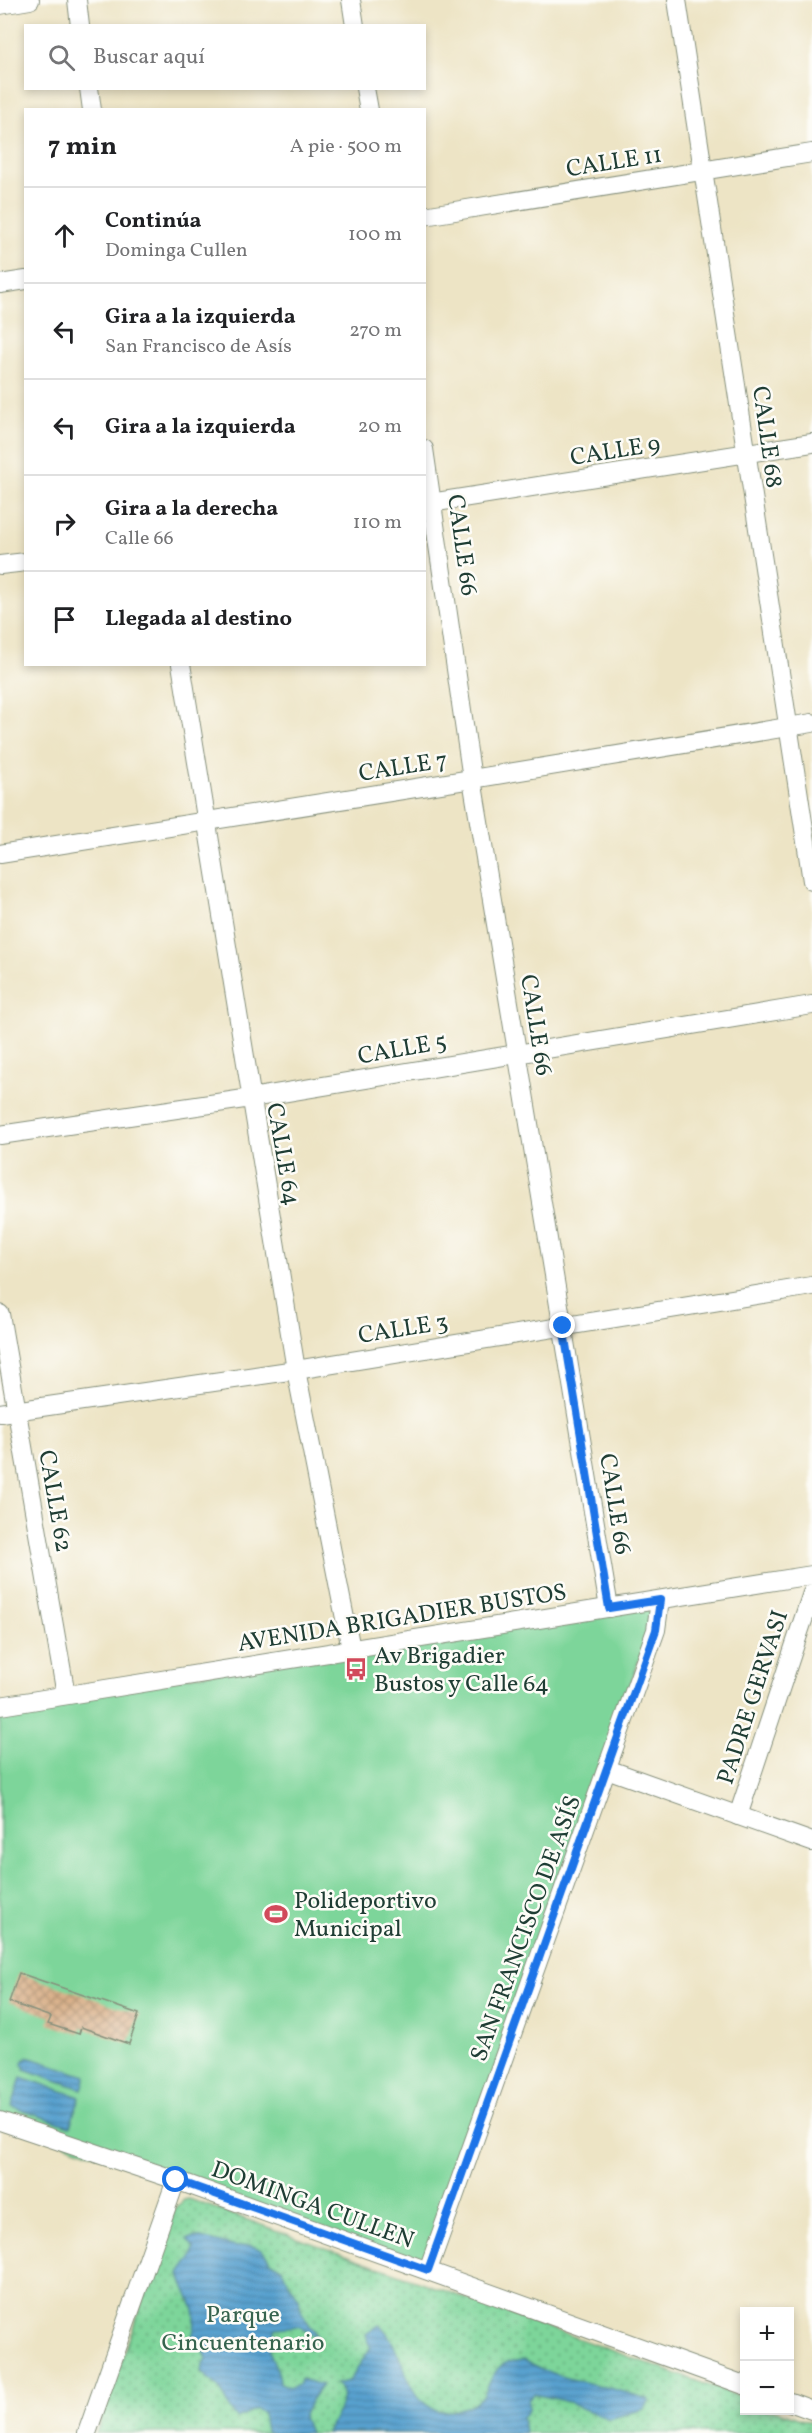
<!DOCTYPE html>
<html lang="es">
<meta charset="utf-8">
<style>
:root{--surface:#fff;--page:#f6f6f6;--text:#202124;--muted:#757577;--line:#e0e0e0}
body{margin:0;font-family:Vollkorn,serif;background:var(--page);color:var(--text)}
.controls{position:absolute;right:18px;bottom:18px;display:grid;overflow:hidden;border-radius:0px;box-shadow:0 3px 9px #0003}
.controls button{width:54px;height:54px;display:grid;place-items:center;padding:0;border:0;border-bottom:2px solid var(--line);background:var(--surface);color:var(--text);font:30px sans-serif}
.stop{position:absolute;width:18px;height:18px;margin:-14px;border:4px solid #1a73e8;border-radius:50%;background:#fff}
.stop.end{background:#1a73e8;border-color:#fff;box-shadow:0 2px 6px #0008}
.list{margin:0;padding:0;list-style:none}
h2{display:flex;justify-content:space-between;align-items:center;height:78px;margin:0;padding:0 24px;font-size:26px}
h2 small{font-size:20px;font-weight:400;color:var(--muted)}
.list li{display:grid;grid-template-columns:39px 1fr auto;gap:18px;align-items:center;box-sizing:border-box;height:96px;padding:0 24px;border-top:2px solid var(--line)}
.list b{display:block;font-size:22px;white-space:nowrap}
.list p{margin:0;font-size:20px;white-space:nowrap;color:var(--muted)}
.list em{font-size:20px;font-style:normal;color:var(--muted)}
.icon{flex:none;width:33px;height:33px;fill:none;stroke:currentColor;stroke-width:2;stroke-linecap:round;stroke-linejoin:round}
.map{position:relative;flex:none;width:812px;height:2433px;overflow:hidden}
.search{position:absolute;background:var(--surface);box-shadow:0 3px 9px #0003;left:24px;top:24px;width:402px;height:66px;display:flex;align-items:center;gap:15px;box-sizing:border-box;padding:0 21px;border-radius:0px;color:var(--muted);font-size:22px}
.panel{position:absolute;background:var(--surface);box-shadow:0 3px 9px #0003;left:24px;top:108px;width:402px;height:558px;border-radius:0px}
.map>svg:first-child{display:block}
.green{fill:url(#green-dots);stroke:#4e8967;stroke-width:1.5}
.pitch{fill:#7dd59a;stroke:#4e8967;stroke-width:1.5}
.water{fill:url(#water-rules);stroke:#3c6f82;stroke-width:1.5}
.building{fill:url(#building-cross-hatch)}
.lines{fill:none;stroke-linecap:round;stroke-linejoin:round}
.minor-casing{stroke:#86907c;stroke-width:20}
.minor{stroke:#fff;stroke-width:18}
.route{stroke:#1a73e8;stroke-width:8}
.labels{text-anchor:middle;stroke-width:5;stroke-linejoin:round;paint-order:stroke}
.street-label{font-size:24px;fill:#1f3d34;stroke:#fdfcf7}
.poi-label{font-size:24px;fill:#1f3d34;stroke:#fdfcf7;text-anchor:start}
.park-label{font-size:24px;fill:#36634e;stroke:#fdfcf7}
</style>
<div class="map">
<svg width="812" height="2433" viewBox="0 0 812 2433">
<defs>
<pattern id="green-dots" width="8" height="8" patternUnits="userSpaceOnUse" patternTransform="scale(1.5)"><rect width="8" height="8" fill="#7dd59a"/><path d="M2 2h.1M6 6h.1" fill="none" stroke="#66ae7e" stroke-width="1.8" stroke-linecap="round"/></pattern>
<pattern id="water-rules" width="6" height="5" patternUnits="userSpaceOnUse" patternTransform="scale(1.5)"><rect width="6" height="5" fill="#59a1cf"/><path d="M0 2.5h6" fill="none" stroke="#4984a9"/></pattern>
<pattern id="building-cross-hatch" width="8" height="8" patternUnits="userSpaceOnUse" patternTransform="scale(1.5)"><rect width="8" height="8" fill="#d9b089"/><path d="M0 0l8 8M0 8l8-8" fill="none" stroke="#af9071"/></pattern>
</defs>
<rect width="100%" height="100%" fill="#fdfcf7"/>
<filter id="ink" filterUnits="userSpaceOnUse"><feTurbulence type="fractalNoise" baseFrequency=".0167" numOctaves="2"/><feDisplacementMap in="SourceGraphic" scale="12" xChannelSelector="R" yChannelSelector="G"/><feConvolveMatrix kernelMatrix="1 2 1 2 8 2 1 2 1" color-interpolation-filters="sRGB"/></filter>
<filter id="wash" filterUnits="userSpaceOnUse"><feTurbulence type="fractalNoise" baseFrequency=".008" numOctaves="4" result="noise"/><feDisplacementMap in="SourceGraphic" scale="24" xChannelSelector="R" yChannelSelector="G"/><feGaussianBlur stdDeviation="1.35" result="paint"/><feColorMatrix in="noise" values="0 0 0 0 0 0 0 0 0 0 0 0 0 0 0 0 0 1.4 0 .05"/><feComposite in="paint" operator="in"/></filter>
<g filter="url(#wash)">
<rect width="100%" height="100%" fill="#ede4c5"/>
<!-- green -->
<polygon class="green" points="189,2199 744,2398 744,2410 778,2411 812,2423 812,2433 96,2433 175,2209 184,2200"/>
<!-- pitch -->
<polygon class="pitch" points="660,1600 428,2270 0,2121 0,1707"/>
<!-- water -->
<g class="water">
<polygon points="28,2057 86,2076 82,2089 24,2069 25,2066 22,2065 24,2059 27,2060"/>
<polygon points="21,2077 80,2097 70,2126 12,2107"/>
<path d="M197,2237L236,2247L250,2245L262,2250L270,2261L283,2269L290,2286L299,2298L301,2311L319,2340L299,2326L276,2328C260,2360 279,2358 280,2383L290,2387L299,2384L300,2379L322,2385L311,2400L303,2417L309,2433H270L266,2431L263,2413L256,2409L237,2418C228,2408 226,2398 219,2388C214,2381 206,2378 201,2371L202,2365L207,2358L202,2346L189,2345C203,2311 190,2305 180,2274L192,2257L194,2248L187,2239Z"/>
<path d="M379,2325C406,2344 406,2424 457,2410C464,2408 477,2403 482,2397C489,2387 493,2368 506,2363C511,2361 518,2361 524,2360C564,2384 606,2383 649,2400L644,2409L609,2419L561,2400L534,2394L528,2400V2410L522,2418L524,2433H327C332,2417 353,2398 336,2384L349,2381L371,2347L366,2334Z"/>
</g>
<g id="blocks">
<!-- building -->
<polygon class="building" points="19,1973 139,2014 129,2044 81,2027 79,2034 48,2024 51,2017 9,2002"/>
</g>
</g>
<g filter="url(#ink)">
<use href="#blocks" fill-opacity="0" stroke="#86907c" stroke-width="1.5"/>
<g class="lines">
<!-- minor casing -->
<g class="minor-casing">
<g id="minor">
<polyline points="77,0 80,26"/>
<polyline points="351,0 355,26"/>
<polyline points="677,0 812,881"/>
<polyline points="0,5 30,0"/>
<polyline points="89,88 92,110"/>
<polyline points="365,88 369,110"/>
<polyline points="424,216 812,153"/>
<polyline points="0,284 26,280"/>
<polyline points="424,449 472,779 609,1608"/>
<polyline points="424,504 812,443"/>
<polyline points="0,565 26,562"/>
<polyline points="181,664 296,1370 351,1649"/>
<polyline points="0,854 472,779 812,723"/>
<polyline points="0,1135 251,1098 812,1005"/>
<polyline points="0,1314 66,1695"/>
<polyline points="0,1413 296,1370 812,1286"/>
<polyline points="0,1706 812,1575"/>
<polyline points="607,1769 812,1842"/>
<polyline points="738,1816 812,1593"/>
<polyline points="0,2121 176,2180 744,2385"/>
<polyline points="428,2270 656,1630 660,1600"/>
<polyline points="790,2402 812,2410"/>
<polyline points="87,2433 176,2180"/>
</g>
</g>
<!-- minor -->
<use href="#minor" class="minor"/>
</g>
</g>
<g class="lines" filter="url(#ink)">
<!-- route -->
<polyline class="route" points="176,2180 428,2270 656,1630 660,1600 609,1608 563,1326"/>
</g>
<!-- icons -->
<defs>
<g id="bus-bare" transform="scale(1.8)"><path d="M-5-6H5V4H4V6H2V4H-2V6H-4V4H-5ZM-3.5-4V0h7V-4ZM-3.5 1.2v1.5H-2V1.2ZM2 1.2v1.5H3.5V1.2Z" fill="#d1495b" stroke="#fdfcf7" stroke-width="2.5" paint-order="stroke"/></g>
<g id="stadium-bare" transform="scale(1.8)"><path d="M0-5a6.5 5 0 1 0 0 10a6.5 5 0 1 0 0-10ZM-3.5-1.8h7v3.6h-7Z" fill="#d1495b" stroke="#fdfcf7" stroke-width="2.5" paint-order="stroke"/></g>
</defs>
<g fill-rule="evenodd">
<use href="#bus-bare" x="356" y="1669"/>
<use href="#stadium-bare" x="276" y="1914"/>
</g>
<g class="labels">
<!-- street labels -->
<g class="street-label">
<text transform="translate(614 161) rotate(-9)" y="8">CALLE 11</text>
<text transform="translate(768 437) rotate(82)" y="8">CALLE 68</text>
<text transform="translate(615 450) rotate(-9)" y="8">CALLE 9</text>
<text transform="translate(463 545) rotate(82)" y="8">CALLE 66</text>
<text transform="translate(403 766) rotate(-9)" y="8">CALLE 7</text>
<text transform="translate(537 1025) rotate(81)" y="8">CALLE 66</text>
<text transform="translate(402 1048) rotate(-10)" y="8">CALLE 5</text>
<text transform="translate(284 1154) rotate(80)" y="8">CALLE 64</text>
<text transform="translate(403 1328) rotate(-9)" y="8">CALLE 3</text>
<text transform="translate(56 1501) rotate(80)" y="8">CALLE 62</text>
<text transform="translate(616 1504) rotate(81)" y="8">CALLE 66</text>
<text transform="translate(402 1617) rotate(-9)" y="8">AVENIDA BRIGADIER BUSTOS</text>
<text transform="translate(752 1697) rotate(-72)" y="8">PADRE GERVASI</text>
<text transform="translate(525 1928) rotate(-70)" y="8">SAN FRANCISCO DE ASÍS</text>
<text transform="translate(313 2204) rotate(20)" y="8">DOMINGA CULLEN</text>
</g>
<!-- poi labels -->
<g class="poi-label">
<text x="374" y="1663">Av Brigadier<tspan x="374" dy="28">Bustos y Calle 64</tspan></text>
<text x="294" y="1908">Polideportivo<tspan x="294" dy="28">Municipal</tspan></text>
</g>
<!-- park labels -->
<g class="park-label">
<text x="243" y="2322">Parque<tspan x="243" dy="28">Cincuentenario</tspan></text>
</g>
</g>
</svg>
<div class="controls">
<button>+</button>
<button>−</button>
</div>
<div class="stop" style="left:176px;top:2180px"></div>
<div class="stop end" style="left:563px;top:1326px"></div>
<div class="search"><svg class="icon" aria-label="search" viewBox="0 0 24 24"><circle cx="10" cy="10" r="6"/><path d="M15 15l6 6"/></svg>Buscar aquí</div>
<section class="panel">
<h2>7 min<small>A pie · 500 m</small></h2>
<ul class="list">
<li><svg class="icon" aria-label="ahead" viewBox="0 0 24 24"><path d="M12 20V5M6 11l6-6 6 6"/></svg><div><b>Continúa</b><p>Dominga Cullen</p></div><em>100 m</em></li>
<li><svg class="icon" aria-label="left" viewBox="0 0 24 24"><path d="M17 20v-9H6M10 6l-5 5 5 5"/></svg><div><b>Gira a la izquierda</b><p>San Francisco de Asís</p></div><em>270 m</em></li>
<li><svg class="icon" aria-label="left" viewBox="0 0 24 24"><path d="M17 20v-9H6M10 6l-5 5 5 5"/></svg><div><b>Gira a la izquierda</b></div><em>20 m</em></li>
<li><svg class="icon" aria-label="right" viewBox="0 0 24 24"><path d="M7 20v-9h11M14 6l5 5-5 5"/></svg><div><b>Gira a la derecha</b><p>Calle 66</p></div><em>110 m</em></li>
<li><svg class="icon" aria-label="arrive" viewBox="0 0 24 24"><path d="M6 21V4h12l-3 4 3 4H6"/></svg><div><b>Llegada al destino</b></div></li>
</ul>
</section>
</div>
